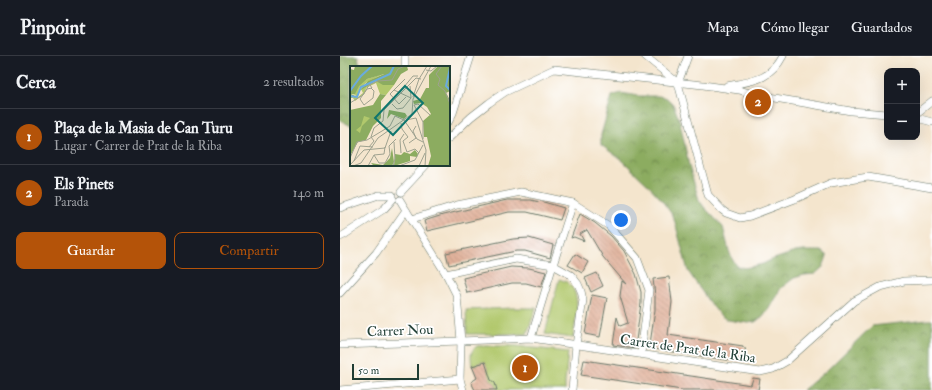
<!DOCTYPE html>
<html lang="es">
<meta charset="utf-8">
<style>
:root{--surface:#171b24;--page:#242831;--text:#f1f3f6;--muted:#9ea1a6;--line:#363941;--accent:#b45309}
body{margin:0;font-family:"IM FELL Double Pica",serif;background:var(--page);color:var(--text)}
.controls{position:absolute;right:12px;top:12px;display:grid;overflow:hidden;border-radius:8px;box-shadow:0 4px 16px #0002}
.controls button{width:36px;height:36px;display:grid;place-items:center;padding:0;border:0;border-bottom:1px solid var(--line);background:var(--surface);color:var(--text);font:20px sans-serif}
.scale{position:absolute;left:12px;bottom:10px;width:67px;box-sizing:border-box;padding-left:4px;border:2px solid #1f3d34;border-top:0;font-size:11px;line-height:14px;white-space:nowrap;color:#1f3d34;-webkit-text-stroke:3px #fff;paint-order:stroke}
.you{position:absolute;left:281px;top:164px;width:14px;height:14px;margin:-10px;border:3px solid #fff;border-radius:50%;background:#1a73e8;box-shadow:0 0 0 6px #1a73e833}
.badge{display:grid;place-items:center;width:26px;height:26px;border-radius:50%;background:var(--accent);color:#fff;font-size:13px;font-weight:700}
.pin{position:absolute;translate:-50% -50%;border:2px solid #fff;box-shadow:0 1px 4px #0006}
.list{margin:0;padding:0;list-style:none}
h2{display:flex;justify-content:space-between;align-items:center;height:52px;margin:0;padding:0 16px;font-size:17px}
h2 small{font-size:13px;font-weight:400;color:var(--muted)}
.list li{display:grid;grid-template-columns:26px 1fr auto;gap:12px;align-items:center;box-sizing:border-box;height:56px;padding:0 16px;border-top:1px solid var(--line)}
.list b{display:block;font-size:15px;white-space:nowrap}
.list p{margin:0;font-size:13px;white-space:nowrap;color:var(--muted)}
.list em{font-size:13px;font-style:normal;color:var(--muted)}
.actions{display:flex;gap:8px;padding:12px 16px}
.actions a{flex:1;padding:9px 0;border:1px solid var(--accent);border-radius:8px;text-align:center;font-size:14px;color:var(--accent)}
.actions .main{background:var(--accent);color:#fff}
.map{position:relative;flex:none;width:592px;height:334px;overflow:hidden}
header{display:flex;align-items:center;gap:24px;box-sizing:border-box;height:56px;padding:0 20px;background:var(--surface);border-bottom:1px solid var(--line)}
header strong{font-size:19px}
nav{display:flex;gap:22px;margin-inline-start:auto;font-size:14px}
main{display:flex}
aside{flex:1;background:var(--surface)}
.map>svg:first-child{display:block}
.green{fill:#b1c86c;stroke:#688250}
.forest{fill:url(#forest-crowns);stroke:#56744a}
.building{fill:url(#building-back-hatch)}
.lines{fill:none;stroke-linecap:round;stroke-linejoin:round}
.minor-casing{stroke:#6a786a;stroke-width:8}
.minor{stroke:#fff;stroke-width:7}
.labels{text-anchor:middle;stroke-width:3.5;stroke-linejoin:round;paint-order:stroke}
.street-label{font-size:14px;fill:#1f3d34;stroke:#fff}
.inset-river{fill:none;stroke:#6aabde;stroke-width:2}
.inset-road{fill:none;stroke:#9fa290;stroke-width:1}
.view{fill:#0f766e;fill-opacity:0.15;stroke:#0f766e;stroke-width:2}
.inset-edge{fill:none;stroke:#1f3d34;stroke-width:2}
</style>
<header>
<strong>Pinpoint</strong>
<nav><a>Mapa</a><a>Cómo llegar</a><a>Guardados</a></nav>
</header>
<main>
<aside>
<h2>Cerca<small>2 resultados</small></h2>
<ul class="list">
<li><span class="badge">1</span><div><b>Plaça de la Masia de Can Turu</b><p>Lugar · Carrer de Prat de la Riba</p></div><em>130 m</em></li>
<li><span class="badge">2</span><div><b>Els Pinets</b><p>Parada</p></div><em>140 m</em></li>
</ul>
<div class="actions"><a class="main">Guardar</a><a>Compartir</a></div>
</aside>
<div class="map">
<svg width="592" height="334" viewBox="0 0 592 334">
<defs>
<pattern id="forest-crowns" width="20" height="18" patternUnits="userSpaceOnUse"><rect width="20" height="18" fill="#8cac60"/><path d="M2 6a3 3 0 1 1 6 0M12 15a3 3 0 1 1 6 0" fill="none" stroke="#728d50"/></pattern>
<pattern id="building-back-hatch" width="6" height="6" patternUnits="userSpaceOnUse"><rect width="6" height="6" fill="#e0af97"/><path d="M-1 5l2 2M0 0l6 6M5-1l2 2" fill="none" stroke="#b5907c"/></pattern>
</defs>
<rect width="100%" height="100%" fill="#fff"/>
<filter id="ink" filterUnits="userSpaceOnUse"><feTurbulence type="fractalNoise" baseFrequency=".025" numOctaves="2"/><feDisplacementMap in="SourceGraphic" scale="8" xChannelSelector="R" yChannelSelector="G"/><feConvolveMatrix kernelMatrix="1 2 1 2 8 2 1 2 1" color-interpolation-filters="sRGB"/></filter>
<filter id="wash" filterUnits="userSpaceOnUse"><feTurbulence type="fractalNoise" baseFrequency=".012" numOctaves="4" result="noise"/><feDisplacementMap in="SourceGraphic" scale="16" xChannelSelector="R" yChannelSelector="G"/><feGaussianBlur stdDeviation="0.9" result="paint"/><feColorMatrix in="noise" values="0 0 0 0 0 0 0 0 0 0 0 0 0 0 0 0 0 1.4 0 .05"/><feComposite in="paint" operator="in"/></filter>
<g filter="url(#wash)">
<rect width="100%" height="100%" fill="#f4e5cd"/>
<!-- green -->
<g class="green">
<path d="M219,223C222,224 225,225 228,227C243,239 235,265 233,282L205,278Z"/>
<polygon points="173,252 196,252 187,278 127,278 126,254"/>
<path d="M137,290H176L228,296L225,326V334H158L155,327L151,324L145,306H141L132,310C131,301 129,296 137,290Z"/>
</g>
<!-- forest -->
<g class="forest">
<polygon points="0,0 18,0 20,11 11,11 11,70 0,64"/>
<polygon points="281,37 299,40 319,40 327,42 333,48 340,66 349,110 359,144 364,151 383,171 389,195 392,203 397,210 405,212 423,208 431,204 455,196 464,195 481,195 487,200 483,211 475,218 464,219 454,222 441,232 428,254 422,261 415,266 408,267 388,264 381,260 369,246 348,215 335,166 331,157 320,142 309,130 282,104 261,89 261,79 272,40"/>
<polygon points="588,264 592,264 592,334 463,334 485,316 532,270"/>
</g>
<g id="blocks">
<!-- building -->
<g class="building">
<polygon points="167,144 191,144 199,146 200,145 224,152 220,164 187,156 169,156 87,175 84,165 103,159"/>
<polygon points="240,158 255,167 271,180 284,195 296,218 301,236 301,247 295,292 273,289 277,261 280,270 288,267 280,240 282,225 286,228 263,201 247,174 240,178 244,185 234,181 231,182"/>
<polygon points="189,182 213,189 210,202 185,195 176,195 109,209 106,197 173,183"/>
<polygon points="235,198 248,206 242,217 228,209"/>
<polygon points="171,211 189,212 206,216 201,231 186,227 172,227 127,237 123,222"/>
<polygon points="257,217 263,230 251,236 245,222"/>
<polygon points="329,221 332,246 328,279 403,290 403,291 405,292 407,306 400,305 400,306 313,293 310,288 315,254 315,239 313,223"/>
<polygon points="252,239 267,242 260,281 245,278"/>
<polygon points="244,304 411,329 413,322 420,323 418,334 342,334 241,319"/>
<polygon points="145,306 151,324 155,327 157,334 135,334 131,326 137,322 132,310"/>
</g>
</g>
</g>
<g filter="url(#ink)">
<use href="#blocks" fill-opacity="0" stroke="#6a786a" stroke-width="1"/>
<g class="lines">
<!-- minor casing -->
<g class="minor-casing">
<g id="minor">
<polyline points="305,0 338,27"/>
<polyline points="65,11 65,0"/>
<polyline points="338,27 368,139 382,154 386,157 400,162 410,160 455,143 491,127 528,121 592,132"/>
<polyline points="338,27 348,0"/>
<path d="M387,30C412,25 430,25 443,0"/>
<polyline points="577,57 592,45"/>
<polyline points="577,62 592,66"/>
<polyline points="109,65 113,57 131,0"/>
<polyline points="109,82 131,61 149,47 165,36 214,13 363,29 399,34 417,39 511,55 547,58"/>
<polyline points="61,136 86,109"/>
<polyline points="60,144 66,154 106,218 117,240 121,285 120,323 123,334"/>
<polyline points="0,152 39,139 52,139"/>
<polyline points="72,163 117,149 181,136 233,147 269,170 297,202 309,234 301,298"/>
<polyline points="0,181 4,179 44,153 53,143"/>
<polyline points="106,218 176,203 213,209 231,219 238,228 241,235 243,244 236,289 232,334"/>
<polyline points="0,237 36,197 66,154"/>
<polyline points="191,282 213,209 233,147"/>
<polyline points="0,289 121,285 191,282 420,316 433,313 447,305 514,245 540,231 564,225 592,224"/>
<polyline points="0,334 120,323"/>
</g>
</g>
<!-- minor -->
<use href="#minor" class="minor"/>
</g>
</g>
<g class="labels">
<!-- street labels -->
<g class="street-label">
<text transform="translate(60 274) rotate(-2)" y="5">Carrer Nou</text>
<text transform="translate(348 292) rotate(8)" y="5">Carrer de Prat de la Riba</text>
</g>
</g>
<!-- overview -->
<g transform="translate(10 10)">
<rect width="100" height="100" fill="#f4e5cd"/>
<path d="M35,7L17,16L9,23L8,31L13,27L11,23L27,15L35,19H44L36,29L30,28L26,17L16,22L15,27L5,35L3,32L6,29L1,28L11,17L17,13Z" fill="#b1c86c"/>
<path d="M5,0H57L58,4L51,8L44,19H33L26,15L9,25L18,15L34,8L17,13L9,20L5,28H1L7,31L0,32V3L4,4ZM88,0H100V25L96,27L100,34V100H78L81,90L77,71H74L73,55L81,48L77,41L71,37L64,38L63,35L70,33L76,22H79V9ZM30,28L36,29L31,35V52L23,60L16,74L8,76L0,90V44L23,39ZM39,44L55,47L57,50L54,53L41,48L37,53ZM42,82L44,96L42,100H24L21,97L33,99L40,92ZM65,84L68,88L67,91L60,90V95L44,100L45,88L51,89L54,86L60,88Z" fill="#8cac60"/>
<path d="M14,50L20,52L12,60L10,67L6,64L11,60Z" fill="#b1c86c"/>
<path class="inset-river" d="M100,2L96,20L100,24M0,25L11,10L22,0M0,30L7,31L11,21L40,8L44,0"/>
<path class="inset-road" d="M92,0L86,8L90,13L88,19L95,25L100,38M76,4L81,5L87,0M55,13L40,28L49,38L56,31M20,19L22,22L17,23L10,33L14,39L23,32L24,25L21,22M60,20L61,32M44,24L61,32M49,27L63,10H68M63,31L69,13L77,0M63,33L81,0M0,37L13,29L19,19L28,15L42,14L48,3L55,0M42,38L47,43L53,42L61,32M64,39L73,56V73M64,39L68,38L80,49M54,54L67,73L73,76M56,54L66,52L76,84L75,100M51,57L52,63L58,71L53,75L57,86L65,83L69,87M21,71L24,62L33,55L34,44L66,12L71,13M59,77L66,72L63,65L66,60M19,81L24,75L21,71M51,87L50,74L54,68M24,89L29,97H35L40,88L39,80L46,73M24,89L34,88L35,81M0,92L7,76L17,74L32,65L40,60L45,50L54,54M4,95L10,80L23,81M0,99L14,84L35,82L41,65M3,100L11,97L28,72L62,48L63,33M18,100L24,89M43,100L45,93L44,76M49,100L65,94L73,79M69,100L75,87"/>
<path class="view" d="M55,20L73,37L43,69L25,52Z"/>
<rect width="100" height="100" class="inset-edge"/>
</g>
</svg>
<div class="controls">
<button>+</button>
<button>−</button>
</div>
<div class="scale">50 m</div>
<div class="you"></div>
<div class="pin badge" style="left:185px;top:312px">1</div>
<div class="pin badge" style="left:418px;top:46px">2</div>
</div>
</main>
